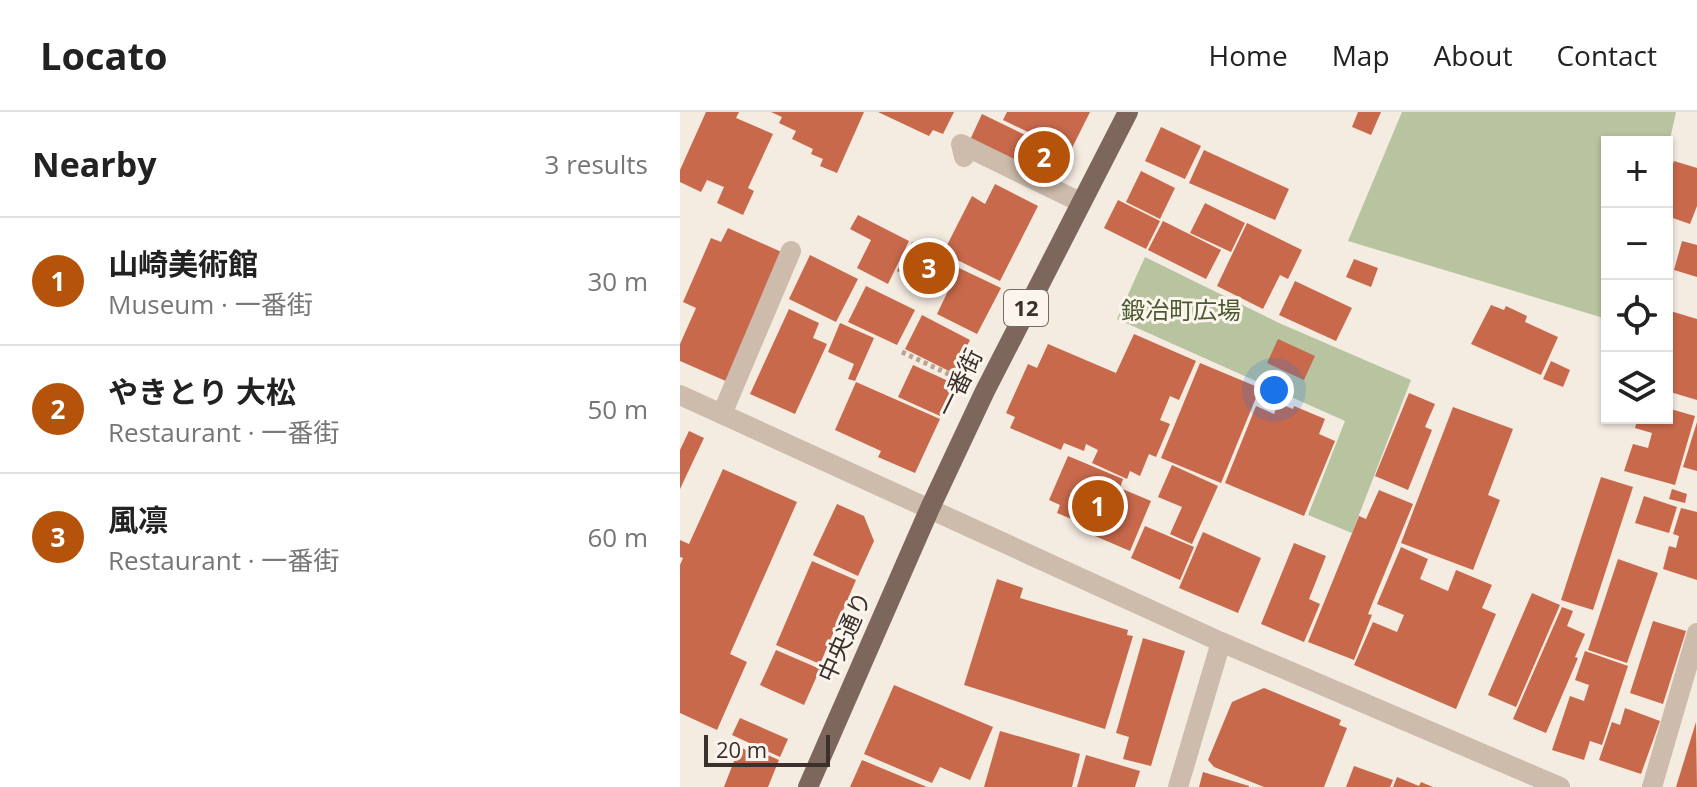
<!DOCTYPE html>
<meta charset="utf-8">
<style>
:root{--surface:#fff;--page:#f2f2f2;--text:#222;--muted:#767676;--line:#e0e0e0;--accent:#b45309}
body{margin:0;font-family:"Open Sans","Noto Sans JP",sans-serif;background:var(--page);color:var(--text)}
.controls{position:absolute;right:24px;top:24px;display:grid;overflow:hidden;border-radius:0px;box-shadow:0 2px 6px #0004}
.controls button{width:72px;height:72px;display:grid;place-items:center;padding:0;border:0;border-bottom:2px solid var(--line);background:var(--surface);color:var(--text);font:40px sans-serif}
.scale{position:absolute;left:24px;bottom:20px;width:126px;box-sizing:border-box;padding-left:8px;border:4px solid #3b302b;border-top:0;font-size:22px;line-height:28px;white-space:nowrap;color:#3b302b;-webkit-text-stroke:6px #fbf5ee;paint-order:stroke}
.you{position:absolute;left:594px;top:278px;width:28px;height:28px;margin:-20px;border:6px solid #fff;border-radius:50%;background:#1a73e8;box-shadow:0 0 0 12px #1a73e833}
.badge{display:grid;place-items:center;width:52px;height:52px;border-radius:50%;background:var(--accent);color:#fff;font-size:26px;font-weight:700}
.pin{position:absolute;translate:-50% -50%;border:4px solid #fff;box-shadow:0 2px 8px #0006}
.list{margin:0;padding:0;list-style:none}
h2{display:flex;justify-content:space-between;align-items:center;height:104px;margin:0;padding:0 32px;font-size:34px}
h2 small{font-size:26px;font-weight:400;color:var(--muted)}
.list li{display:grid;grid-template-columns:52px 1fr auto;gap:24px;align-items:center;box-sizing:border-box;height:128px;padding:0 32px;border-top:2px solid var(--line)}
.list b{display:block;font-size:30px;white-space:nowrap}
.list p{margin:0;font-size:26px;white-space:nowrap;color:var(--muted)}
.list em{font-size:26px;font-style:normal;color:var(--muted)}
.icon{flex:none;width:44px;height:44px;fill:none;stroke:currentColor;stroke-width:2;stroke-linecap:round;stroke-linejoin:round}
.map{position:relative;flex:none;width:1017px;height:675px;overflow:hidden}
header{display:flex;align-items:center;gap:48px;box-sizing:border-box;height:112px;padding:0 40px;background:var(--surface);border-bottom:2px solid var(--line)}
header strong{font-size:38px}
nav{display:flex;gap:44px;margin-inline-start:auto;font-size:28px}
main{display:flex}
aside{flex:1;background:var(--surface)}
.map>svg:first-child{display:block}
.green{fill:#b8c4a0}
.building{fill:#c8694b}
.lines{fill:none;stroke-linecap:round;stroke-linejoin:round}
.path{stroke:#b9a596;stroke-width:5;stroke-dasharray:4 4;stroke-linecap:butt}
.service{stroke:#cdbbac;stroke-width:20}
.minor{stroke:#cdbbac;stroke-width:20}
.tertiary{stroke:#cdbbac;stroke-width:20}
.primary{stroke:#7d675c;stroke-width:20}
.labels{text-anchor:middle;stroke-width:6;stroke-linejoin:round;paint-order:stroke}
.shield{fill:#fbf5ee;stroke:#756b66;stroke-width:2}
.shield-label{font-size:22px;font-weight:bold;fill:#3b302b}
.park-label{font-size:24px;fill:#4a5a2e;stroke:#fbf5ee}
.street-label{font-size:24px;fill:#3b302b;stroke:#fbf5ee}
</style>
<header>
<strong>Locato</strong>
<nav><a>Home</a><a>Map</a><a>About</a><a>Contact</a></nav>
</header>
<main>
<aside>
<h2>Nearby<small>3 results</small></h2>
<ul class="list">
<li><span class="badge">1</span><div><b>山崎美術館</b><p>Museum · 一番街</p></div><em>30 m</em></li>
<li><span class="badge">2</span><div><b>やきとり 大松</b><p>Restaurant · 一番街</p></div><em>50 m</em></li>
<li><span class="badge">3</span><div><b>風凛</b><p>Restaurant · 一番街</p></div><em>60 m</em></li>
</ul>
</aside>
<div class="map">
<svg width="1017" height="675" viewBox="0 0 1017 675">
<rect width="100%" height="100%" fill="#f4ebe1"/>
<!-- green -->
<g class="green">
<polygon points="722,0 996,0 987,41 987,30 927,30 927,207 668,129"/>
<polygon points="465,145 599,211 731,268 672,421 628,403 665,309 437,207"/>
</g>
<!-- building -->
<g class="building">
<polygon points="26,0 59,0 56,6 93,22 68,76 74,79 63,103 37,91 44,75 27,68 21,80 0,70 0,58"/>
<polygon points="91,0 184,0 157,61 140,54 143,47 131,42 133,37 112,27 116,19 99,11 102,5"/>
<polygon points="198,0 274,0 263,22 253,18 249,24"/>
<polygon points="327,0 410,0 390,40 323,8"/>
<polygon points="678,0 701,0 691,23 672,15"/>
<polygon points="302,2 347,24 334,51 289,30"/>
<polygon points="481,15 521,34 505,67 465,49"/>
<polygon points="350,25 389,43 376,71 337,53"/>
<polygon points="524,38 609,77 595,108 509,71"/>
<polygon points="994,49 1017,56 1017,94 1010,112 987,104 993,85 987,83 987,70"/>
<polygon points="461,59 495,76 480,107 446,90"/>
<polygon points="315,72 358,94 320,169 263,141 292,84 305,92"/>
<polygon points="438,88 480,109 466,137 424,116"/>
<polygon points="525,91 565,111 551,140 510,121"/>
<polygon points="178,103 229,129 208,172 177,156 191,128 170,117"/>
<polygon points="483,109 541,138 526,167 468,138"/>
<polygon points="567,111 622,138 608,167 600,163 583,197 537,174"/>
<polygon points="48,116 106,142 48,270 0,249 0,232 16,196 3,190 31,126 41,130"/>
<polygon points="1002,129 1017,133 1017,165 994,158"/>
<polygon points="232,130 276,152 262,181 217,159"/>
<polygon points="130,143 178,167 156,210 109,187"/>
<polygon points="674,147 698,156 691,175 666,165"/>
<polygon points="279,156 321,176 297,222 257,202"/>
<polygon points="615,169 672,196 656,229 599,203"/>
<polygon points="186,174 235,198 217,233 168,210"/>
<polygon points="811,193 824,198 826,194 847,204 845,210 878,225 861,263 791,232"/>
<polygon points="109,197 139,211 133,226 147,232 115,302 70,282"/>
<polygon points="987,198 1017,207 1017,288 987,279"/>
<polygon points="242,203 290,228 273,261 225,237"/>
<polygon points="160,211 194,226 175,269 168,267 174,252 148,240"/>
<polygon points="454,222 516,249 499,288 490,284 480,308 490,312 476,345 469,342 460,364 450,359 447,367 412,351 418,338 406,332 404,339 384,331 381,338 330,316 335,305 326,301 348,252 357,256 368,232 436,261"/>
<polygon points="598,227 635,244 624,268 587,251"/>
<polygon points="871,249 890,258 883,275 863,267"/>
<polygon points="520,251 580,276 541,371 481,346"/>
<polygon points="233,253 275,272 260,304 218,285"/>
<polygon points="176,270 260,307 235,361 198,345 201,339 155,318"/>
<polygon points="729,281 755,292 745,315 752,318 728,378 695,364"/>
<polygon points="598,291 613,297 614,294 645,307 639,322 655,329 624,404 545,371 576,294 594,302"/>
<polygon points="773,295 833,317 808,383 820,388 793,458 721,431"/>
<polygon points="987,296 1015,304 995,373 944,359 953,332 968,336 972,321 955,316 958,306 987,306"/>
<polygon points="1017,310 1017,359 1003,355"/>
<polygon points="9,319 24,326 0,377 0,338"/>
<polygon points="388,344 443,367 440,376 471,389 450,439 415,424 418,418 377,401 380,393 369,388"/>
<polygon points="492,353 538,374 512,432 490,422 502,395 478,385"/>
<polygon points="43,357 117,390 50,542 67,550 37,618 0,601 0,453 3,446 0,445 0,428 9,432"/>
<polygon points="921,365 953,375 913,498 881,488"/>
<polygon points="992,377 1007,382 1005,391 989,387"/>
<polygon points="699,378 733,392 688,502 692,503 674,548 628,530 679,404 686,407"/>
<polygon points="964,384 997,395 989,421 955,411"/>
<polygon points="157,392 184,404 194,429 178,464 133,443"/>
<polygon points="1001,396 1017,400 1017,468 983,457 989,434 996,436 999,424 993,422"/>
<polygon points="465,414 514,435 500,468 451,446"/>
<polygon points="523,420 581,446 558,501 499,476"/>
<polygon points="614,431 646,444 629,487 640,492 624,530 581,512"/>
<polygon points="721,435 748,447 740,467 768,479 776,458 812,473 802,496 816,502 776,597 674,553 693,510 717,520 724,503 697,492"/>
<polygon points="938,447 978,461 947,551 908,538"/>
<polygon points="132,449 176,468 140,552 96,533"/>
<polygon points="317,467 343,476 340,486 448,518 447,523 453,524 425,617 284,573"/>
<polygon points="852,481 880,493 836,595 808,583"/>
<polygon points="882,495 893,499 887,514 905,522 895,545 898,546 866,621 833,607"/>
<polygon points="973,509 1006,519 983,592 950,581"/>
<polygon points="463,526 505,539 471,654 443,647 449,625 436,621"/>
<polygon points="96,538 140,557 124,593 80,573"/>
<polygon points="905,539 948,554 922,633 910,629 904,648 872,638 890,584 904,589 909,573 895,568"/>
<polygon points="214,573 313,615 290,668 260,655 252,671 184,642"/>
<polygon points="584,576 661,608 659,613 667,616 644,675 584,675 534,655 528,648 552,590"/>
<polygon points="945,596 980,609 961,662 919,648 932,610 940,613"/>
<polygon points="60,606 108,627 100,645 52,623"/>
<polygon points="1016,610 1017,675 996,675"/>
<polygon points="320,619 400,642 392,675 304,675"/>
<polygon points="62,636 70,640 72,636 99,648 88,675 44,675 56,644 58,646"/>
<polygon points="406,643 460,659 455,675 397,675"/>
<polygon points="182,648 247,675 170,675"/>
<polygon points="674,654 713,668 710,675 666,675"/>
<polygon points="523,660 569,674 569,675 519,675"/>
<polygon points="717,665 739,674 741,670 753,675 713,675"/>
</g>
<g class="lines">
<!-- path -->
<polyline class="path" points="222,240 279,267"/>
<!-- service -->
<g class="service">
<polyline points="284,45 281,32 400,90"/>
<polyline points="42,302 111,139"/>
</g>
<!-- minor -->
<g class="minor">
<polyline points="498,675 541,530"/>
<polyline points="972,675 1017,521"/>
</g>
<!-- tertiary -->
<polyline class="tertiary" points="0,283 541,530 880,675"/>
<!-- primary -->
<polyline class="primary" points="128,675 250,396 305,279 448,0"/>
</g>
<g class="labels">
<!-- shield labels -->
<rect class="shield" x="324" y="178" width="44" height="36" rx="6"/>
<g class="shield-label">
<text x="346" y="204">12</text>
</g>
<!-- park labels -->
<g class="park-label">
<text x="501" y="207">鍛冶町広場</text>
</g>
<!-- street labels -->
<g class="street-label">
<text transform="translate(280 271) rotate(-64)" y="8">一番街</text>
<text transform="translate(165 525) rotate(-66)" y="8">中央通り</text>
</g>
</g>
</svg>
<div class="controls">
<button>+</button>
<button>−</button>
<button><svg class="icon" aria-label="locate" viewBox="0 0 24 24"><circle cx="12" cy="12" r="6"/><path d="M12 2v4M12 18v4M2 12h4M18 12h4"/></svg></button>
<button><svg class="icon" aria-label="layers" viewBox="0 0 24 24"><path d="M12 4l9 5-9 5-9-5zM3 14l9 5 9-5"/></svg></button>
</div>
<div class="scale">20 m</div>
<div class="you"></div>
<div class="pin badge" style="left:418px;top:394px">1</div>
<div class="pin badge" style="left:364px;top:45px">2</div>
<div class="pin badge" style="left:249px;top:156px">3</div>
</div>
</main>
